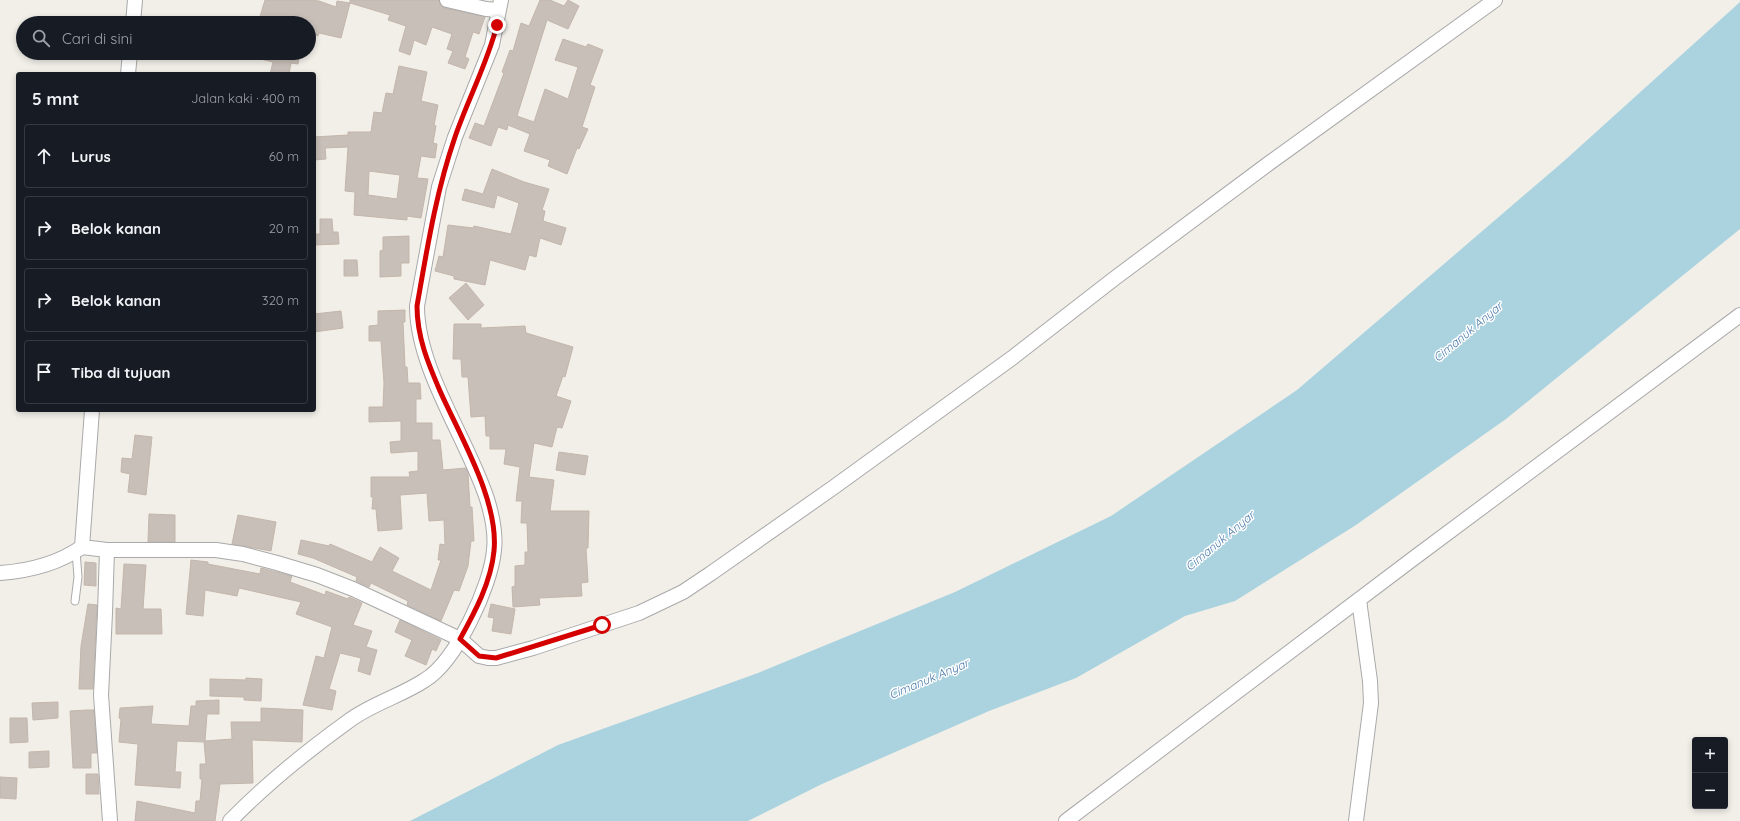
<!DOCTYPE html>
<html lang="id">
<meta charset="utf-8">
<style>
:root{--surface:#171b24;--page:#242831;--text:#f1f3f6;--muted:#9ea1a6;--line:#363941}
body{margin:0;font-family:Quicksand,sans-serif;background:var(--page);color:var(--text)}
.controls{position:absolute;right:12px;bottom:12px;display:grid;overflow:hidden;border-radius:4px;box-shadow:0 2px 6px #0003}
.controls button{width:36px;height:36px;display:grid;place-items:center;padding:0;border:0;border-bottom:1px solid var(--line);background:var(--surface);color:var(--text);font:20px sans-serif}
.stop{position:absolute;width:12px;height:12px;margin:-9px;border:3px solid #d40000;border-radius:50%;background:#fff}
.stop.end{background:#d40000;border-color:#fff;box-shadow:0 1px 4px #0008}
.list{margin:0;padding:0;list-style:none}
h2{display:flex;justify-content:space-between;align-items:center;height:52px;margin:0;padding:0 16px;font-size:17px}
h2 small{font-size:13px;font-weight:400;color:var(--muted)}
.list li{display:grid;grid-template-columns:26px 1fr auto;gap:12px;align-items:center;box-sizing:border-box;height:64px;margin:0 8px 8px;padding:0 8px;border:1px solid var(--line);border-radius:4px}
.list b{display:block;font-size:15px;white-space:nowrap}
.list em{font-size:13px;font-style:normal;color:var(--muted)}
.icon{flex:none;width:22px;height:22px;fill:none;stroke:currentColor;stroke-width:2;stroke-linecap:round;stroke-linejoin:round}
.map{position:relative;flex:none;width:1740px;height:821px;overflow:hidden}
.search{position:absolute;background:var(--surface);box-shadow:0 2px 6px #0003;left:16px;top:16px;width:300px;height:44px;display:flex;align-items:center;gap:10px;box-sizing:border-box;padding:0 14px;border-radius:22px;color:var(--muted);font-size:15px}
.panel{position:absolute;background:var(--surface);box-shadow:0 2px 6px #0003;left:16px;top:72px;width:300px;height:340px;border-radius:4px}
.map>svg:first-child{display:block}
.water{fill:#aad3df}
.building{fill:#c7bfb8;stroke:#c4b6ab;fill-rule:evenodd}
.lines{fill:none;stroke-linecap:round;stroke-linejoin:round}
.service-casing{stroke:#a9a9a9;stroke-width:9}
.minor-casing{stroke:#a9a9a9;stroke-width:16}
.service{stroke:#fff;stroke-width:7}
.minor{stroke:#fff;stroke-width:14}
.route{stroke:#d40000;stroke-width:5}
.labels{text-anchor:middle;stroke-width:3;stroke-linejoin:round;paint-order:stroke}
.water-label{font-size:12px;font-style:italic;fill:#4a7aab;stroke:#fff}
</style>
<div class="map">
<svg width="1740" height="821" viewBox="0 0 1740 821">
<rect width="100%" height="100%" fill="#f2efe9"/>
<!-- water -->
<polygon class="water" points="1740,2 1740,229 1506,419 1356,525 1235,601 1185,616 1076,678 989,711 822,784 748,821 410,821 558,745 758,673 955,592 1111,516 1297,390 1564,161"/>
<!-- building -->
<g class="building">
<polygon points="265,0 310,0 319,1 336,7 337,1 350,3 341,38 319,33 318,36 309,33 309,23 258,23"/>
<polygon points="350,0 439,0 441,6 445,8 485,17 479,34 473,32 465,57 469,59 465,69 448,63 453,51 447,49 452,34 432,27 426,45 414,40 410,55 399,51 406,26 388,20 390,15 350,3"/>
<polygon points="540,0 550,0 564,6 568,0 579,6 568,29 547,20 517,116 534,122 545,89 568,99 578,67 555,60 563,39 586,47 588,44 603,50 590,85 595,87 582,127 588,129 579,149 577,148 567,174 548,166 550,160 524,151 530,134 508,125 507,130 498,127 491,146 469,138 475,123 484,126 504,73 502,72 510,50 513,51 521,23 529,26"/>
<polygon points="253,53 300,53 298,64 291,63 289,74 270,74 273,62 252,57"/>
<path d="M399,66L427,72L421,101L438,105L434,125L436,126L433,143L437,144L435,158L421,156L417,178L428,179L421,218L407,216V220L354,215L355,192L345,191L348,147L325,148L326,159L314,160V137L348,135V132H371L374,112L382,113L386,93L393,94ZM369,171L400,175L397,199L368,195Z"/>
<polygon points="492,169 524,182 549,189 542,210 545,211 543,221 566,228 561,245 540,238 536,257 529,255 525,270 490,260 485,285 454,279 454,276 435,271 439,256 443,257 448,225 473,228 474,226 511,234 519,203 497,195 494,208 462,200 465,189 483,194"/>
<polygon points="320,219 332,219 333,232 338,232 339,244 314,245 314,234 320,234"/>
<polygon points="409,236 409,263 401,263 401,276 380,277 380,251 383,250 383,237"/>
<polygon points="344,260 357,260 358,276 344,276"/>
<polygon points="466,283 484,305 468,320 449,298"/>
<polygon points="405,310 405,322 403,322 405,367 407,367 408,383 420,383 421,399 416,399 416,423 432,423 432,440 440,440 443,470 466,468 468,473 470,507 472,507 474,541 471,541 468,566 459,591 454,590 441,621 407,605 408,601 371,583 369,587 356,581 357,577 313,558 298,554 301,540 329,546 330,544 372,562 380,547 399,558 392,571 431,590 441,560 438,560 440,544 445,545 444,520 429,521 427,493 400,495 402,529 378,531 376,509 372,509 373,497 371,497 371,477 410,477 409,472 418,471 418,451 391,453 390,442 401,441 401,421 369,422 369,407 383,407 384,383 381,341 369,341 369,326 378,325 378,311"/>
<polygon points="341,311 343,328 314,332 314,314"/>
<polygon points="454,324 481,324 481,328 525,326 526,333 573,347 565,377 563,376 556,396 571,401 562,428 557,427 552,447 534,443 529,477 554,480 550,511 589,511 588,548 586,548 588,582 581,583 582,596 539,598 540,605 513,607 512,587 515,586 515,566 525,565 525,552 528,552 527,523 521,523 522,501 516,501 520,467 504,464 506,449 490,449 490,436 486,436 485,416 471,417 468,377 462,377 461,359 453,359"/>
<polygon points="135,435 152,437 146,495 128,492 130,474 121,472 122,458 132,459"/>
<polygon points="559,452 588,456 585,475 556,470"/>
<polygon points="149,514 175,515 175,542 148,542"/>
<polygon points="238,515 276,522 271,551 232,544"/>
<polygon points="191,560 208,562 208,564 260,574 261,568 292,576 290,582 325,595 326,591 348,599 349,597 362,603 353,625 372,631 366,647 377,650 370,675 358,671 361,658 340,653 329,689 336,691 332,710 303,705 316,656 324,658 332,627 296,614 301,602 239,588 237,596 205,590 203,616 186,614"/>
<polygon points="85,562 96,563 96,586 84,585"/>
<polygon points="124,564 146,565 143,609 161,609 162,634 116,634 116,608 121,609"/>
<polygon points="88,604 97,605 93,689 79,689 81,646"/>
<polygon points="491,604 515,609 511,634 492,631 494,618 488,617"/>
<polygon points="400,620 441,640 436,651 432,649 426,665 405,656 412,640 395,632"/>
<polygon points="246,678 262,679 261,701 244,700 244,697 210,696 210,679 246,680"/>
<polygon points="219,700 219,714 207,714 205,741 232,739 231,722 261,722 261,708 303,710 302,742 252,740 253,783 220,784 215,821 135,821 137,801 195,813 196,801 200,801 202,779 200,779 200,764 206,764 204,742 177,741 175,772 181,772 180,788 135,785 138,744 119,742 121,719 119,718 120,708 153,706 151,724 189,726 191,706 196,706 196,701"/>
<polygon points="58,702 58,718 33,720 32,703"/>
<polygon points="87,710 94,710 97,753 91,753 91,768 73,768 70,711"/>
<polygon points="10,718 27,718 28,742 10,743"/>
<polygon points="49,751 49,767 29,768 29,752"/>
<polygon points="86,774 98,774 99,794 86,794"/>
<polygon points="0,777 17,778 16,799 0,798"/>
</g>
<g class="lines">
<!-- service casing -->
<g class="service-casing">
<polyline id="service" points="75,601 78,577 76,551"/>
</g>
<!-- minor casing -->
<g class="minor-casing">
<g id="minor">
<polyline points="447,0 486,9 498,10"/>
<polyline points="133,23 135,0"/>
<polyline points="128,74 130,53"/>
<polyline points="92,410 82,547 107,550"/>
<path d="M0,573C28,571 59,563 82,547"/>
<polyline points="110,821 101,695 105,613 107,550 216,550 243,554 277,563 317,575 353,589 460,639 479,656 488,658 496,658 533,648 639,613 683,592 710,574 834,487 1012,358 1115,278 1268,164 1495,0"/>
<path d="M230,821C267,783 307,751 350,720C373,703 401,696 425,680C456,661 491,586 494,550C496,533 492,515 487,499C467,438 417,369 417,306L439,187L455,137L492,45L501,0"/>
<polyline points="1066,821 1414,558 1740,315"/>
<polyline points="1356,821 1371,703 1370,681 1359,600"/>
</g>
</g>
<!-- service -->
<use href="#service" class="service"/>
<!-- minor -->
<use href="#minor" class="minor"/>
</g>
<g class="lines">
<!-- route -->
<path class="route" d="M497,25C487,64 468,99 455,137C436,192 427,249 417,306C417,337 428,363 440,391C460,436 499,501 494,551C491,582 475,612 460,639L479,656L496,658L602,625"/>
</g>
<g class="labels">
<!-- water labels -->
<g class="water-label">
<text transform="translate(1468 332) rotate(-40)" y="4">Cimanuk Anyar</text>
<text transform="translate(1220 541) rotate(-40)" y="4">Cimanuk Anyar</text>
<text transform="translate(929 679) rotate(-23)" y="4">Cimanuk Anyar</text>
</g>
</g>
</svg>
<div class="controls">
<button>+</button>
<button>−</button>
</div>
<div class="stop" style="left:602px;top:625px"></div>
<div class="stop end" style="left:497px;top:25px"></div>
<div class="search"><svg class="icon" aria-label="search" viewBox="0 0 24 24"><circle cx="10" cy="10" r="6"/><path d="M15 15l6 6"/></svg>Cari di sini</div>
<section class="panel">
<h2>5 mnt<small>Jalan kaki · 400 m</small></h2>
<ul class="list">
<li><svg class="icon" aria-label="ahead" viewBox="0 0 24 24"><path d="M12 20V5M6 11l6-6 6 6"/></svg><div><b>Lurus</b></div><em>60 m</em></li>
<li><svg class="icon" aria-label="right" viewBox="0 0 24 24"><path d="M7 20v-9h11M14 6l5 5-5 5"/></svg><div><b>Belok kanan</b></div><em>20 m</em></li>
<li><svg class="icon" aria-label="right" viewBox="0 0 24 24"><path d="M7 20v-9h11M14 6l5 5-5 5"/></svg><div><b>Belok kanan</b></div><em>320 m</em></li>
<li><svg class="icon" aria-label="arrive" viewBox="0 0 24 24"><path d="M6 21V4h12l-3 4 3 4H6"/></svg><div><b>Tiba di tujuan</b></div></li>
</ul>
</section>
</div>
